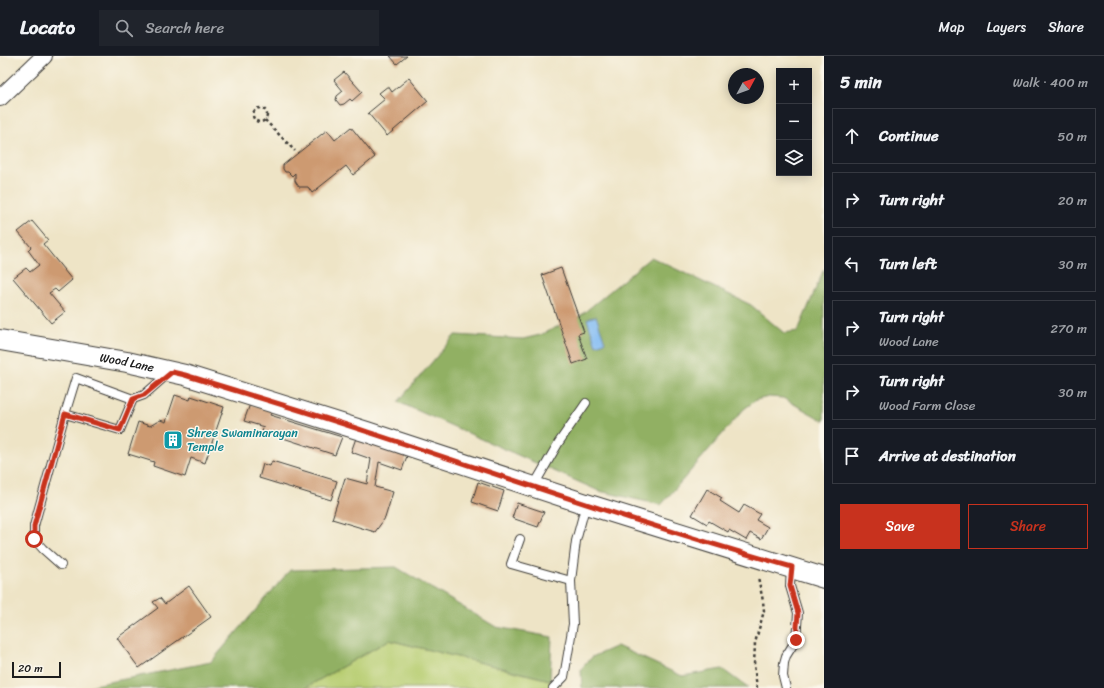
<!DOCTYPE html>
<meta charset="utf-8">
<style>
:root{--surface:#171b24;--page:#20242c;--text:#f1f3f6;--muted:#9ea1a6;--line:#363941;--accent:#c8321e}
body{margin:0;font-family:Sriracha,sans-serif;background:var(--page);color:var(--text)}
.controls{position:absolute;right:12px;top:12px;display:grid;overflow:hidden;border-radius:0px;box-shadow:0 2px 10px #0003}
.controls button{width:36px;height:36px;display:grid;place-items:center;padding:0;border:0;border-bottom:1px solid var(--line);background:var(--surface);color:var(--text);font:20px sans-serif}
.compass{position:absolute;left:728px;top:12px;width:36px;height:36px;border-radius:50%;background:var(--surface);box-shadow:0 2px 10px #0003;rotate:49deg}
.scale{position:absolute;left:12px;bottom:10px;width:49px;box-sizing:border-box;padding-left:4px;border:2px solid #1c1c1c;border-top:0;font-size:11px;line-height:14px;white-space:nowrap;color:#1c1c1c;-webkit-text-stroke:3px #fbf7ec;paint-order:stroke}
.stop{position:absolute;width:12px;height:12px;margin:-9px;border:3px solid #c8321e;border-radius:50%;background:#fff}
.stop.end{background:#c8321e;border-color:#fff;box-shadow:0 1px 4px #0008}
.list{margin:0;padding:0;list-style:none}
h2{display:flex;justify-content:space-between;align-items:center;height:52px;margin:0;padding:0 16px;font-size:17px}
h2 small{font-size:13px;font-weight:400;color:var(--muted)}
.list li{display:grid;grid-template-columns:26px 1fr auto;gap:12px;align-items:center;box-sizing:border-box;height:56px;margin:0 8px 8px;padding:0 8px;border:1px solid var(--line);border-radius:0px}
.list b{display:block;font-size:15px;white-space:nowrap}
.list p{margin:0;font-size:13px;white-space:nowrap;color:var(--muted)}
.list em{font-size:13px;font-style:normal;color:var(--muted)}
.actions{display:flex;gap:8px;padding:12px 16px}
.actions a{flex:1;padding:9px 0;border:1px solid var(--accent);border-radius:0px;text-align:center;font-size:14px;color:var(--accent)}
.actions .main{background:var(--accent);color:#fff}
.icon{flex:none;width:22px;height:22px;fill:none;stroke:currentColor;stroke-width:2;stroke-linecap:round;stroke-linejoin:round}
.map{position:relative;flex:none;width:824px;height:632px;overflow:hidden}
header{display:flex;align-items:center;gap:24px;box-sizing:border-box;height:56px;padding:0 20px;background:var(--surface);border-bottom:1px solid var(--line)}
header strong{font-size:19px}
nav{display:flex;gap:22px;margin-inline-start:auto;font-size:14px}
.search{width:280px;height:36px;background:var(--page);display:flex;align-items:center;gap:10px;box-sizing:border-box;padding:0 14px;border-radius:0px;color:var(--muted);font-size:15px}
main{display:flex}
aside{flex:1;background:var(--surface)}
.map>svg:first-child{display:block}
.green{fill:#b7cd71;stroke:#6a7446}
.forest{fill:#91b063;stroke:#566640}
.water{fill:#82bbf3;stroke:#4f6c88}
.building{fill:#cd9a71}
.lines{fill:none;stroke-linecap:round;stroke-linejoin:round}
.service-casing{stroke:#3c3a36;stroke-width:10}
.minor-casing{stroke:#3c3a36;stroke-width:18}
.tertiary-casing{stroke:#3c3a36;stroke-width:22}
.path{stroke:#3c3a36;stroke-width:2.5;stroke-dasharray:3 3;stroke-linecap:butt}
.service{stroke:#fff;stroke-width:8}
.minor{stroke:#fff;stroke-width:16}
.tertiary{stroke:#fff;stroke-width:20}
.route{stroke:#c8321e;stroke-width:5}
.labels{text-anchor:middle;stroke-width:3;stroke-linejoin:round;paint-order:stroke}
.street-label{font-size:12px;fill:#1c1c1c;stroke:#fbf7ec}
.culture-label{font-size:12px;fill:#0d838f;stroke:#fbf7ec;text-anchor:start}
</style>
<header>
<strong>Locato</strong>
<div class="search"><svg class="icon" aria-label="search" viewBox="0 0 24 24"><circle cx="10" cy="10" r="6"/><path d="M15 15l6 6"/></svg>Search here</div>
<nav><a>Map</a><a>Layers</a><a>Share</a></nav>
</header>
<main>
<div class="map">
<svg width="824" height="632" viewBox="0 0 824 632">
<rect width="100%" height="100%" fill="#fbf7ec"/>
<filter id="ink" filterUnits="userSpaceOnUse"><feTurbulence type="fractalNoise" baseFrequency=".025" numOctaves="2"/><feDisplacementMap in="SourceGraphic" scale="8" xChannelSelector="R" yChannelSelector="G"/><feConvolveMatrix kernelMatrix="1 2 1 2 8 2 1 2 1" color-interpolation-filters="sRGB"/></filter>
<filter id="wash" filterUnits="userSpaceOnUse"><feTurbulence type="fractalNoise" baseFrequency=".012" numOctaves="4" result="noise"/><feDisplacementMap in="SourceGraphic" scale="16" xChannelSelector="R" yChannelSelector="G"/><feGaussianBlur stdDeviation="0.9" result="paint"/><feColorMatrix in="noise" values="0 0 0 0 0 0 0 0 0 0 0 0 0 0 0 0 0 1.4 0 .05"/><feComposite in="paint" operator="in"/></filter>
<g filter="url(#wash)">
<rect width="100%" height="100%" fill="#eee4c6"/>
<!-- green -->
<polygon class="green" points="389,584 550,624 559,632 305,632"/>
<!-- forest -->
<g class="forest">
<polygon points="651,201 751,249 784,277 798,275 824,213 824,365 783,342 769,341 756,344 744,353 661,449 599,435 398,346 455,279 523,283 540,279 580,260"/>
<polygon points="396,511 496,571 552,581 550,624 389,584 305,632 89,632 94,629 211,606 290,514"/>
<polygon points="617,590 682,620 722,613 748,632 582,632 581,613 592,601"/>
</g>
<!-- water -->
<polygon class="water" points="596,260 605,286 596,289 587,263"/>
<g id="blocks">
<!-- building -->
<g class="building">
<polygon points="390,0 407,0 397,8"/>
<polygon points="344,16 362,36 352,45 350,43 344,48 340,49 336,44 337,40 343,35 334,24"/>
<polygon points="409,22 428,45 387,80 368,57 385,43 379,37 388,30 392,36"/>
<polygon points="351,71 375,101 353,119 346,110 312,137 308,131 299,131 295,125 295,117 292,120 288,116 285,116 283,113 283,109 327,74 335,84"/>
<polygon points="32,165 48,184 43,188 72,224 58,236 55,233 49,237 65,256 51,267 13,222 26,212 30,216 39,209 28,194 31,191 18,176"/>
<polygon points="561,212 584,276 578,278 587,303 573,308 542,219"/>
<polygon points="175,339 190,344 191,340 224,351 205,407 191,402 185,421 153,410 154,406 128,398 138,366 150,370 160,364 166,366"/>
<polygon points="250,348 272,355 270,359 342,381 335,399 262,375 264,371 244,365"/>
<polygon points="356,382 407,400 402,414 379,406 375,431 393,436 385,462 375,476 332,463 345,422 367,428 371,403 351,396"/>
<polygon points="272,405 337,425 331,444 259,422 263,408 270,410"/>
<polygon points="478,426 504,435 498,455 472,446"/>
<polygon points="707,433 722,442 720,445 739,457 744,449 760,458 756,464 768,471 761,483 750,477 746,484 729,474 728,476 709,465 707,468 692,459"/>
<polygon points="517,447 544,456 538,471 512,462"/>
<polygon points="189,530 211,561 139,612 117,582 158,552 153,546 160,542 165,548"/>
</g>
</g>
</g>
<g filter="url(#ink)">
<use href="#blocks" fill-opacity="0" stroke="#3c3a36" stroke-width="1"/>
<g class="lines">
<!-- service casing -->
<g class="service-casing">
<g id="service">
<polyline points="133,343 76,322 65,358 120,374 133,343 144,339 169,317"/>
<polyline points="533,431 559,386 586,347"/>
<polyline points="520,483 511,508 571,525"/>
<polyline points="61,509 43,493 34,483 34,470 65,358"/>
<polyline points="553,632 564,621 573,568 571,525 576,485 586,448"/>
<polyline points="786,632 783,620 784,607 786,600 796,584 798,557 790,530 791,512"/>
</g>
</g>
<!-- minor casing -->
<g class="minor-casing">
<polyline id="minor" points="0,42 44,0"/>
</g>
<!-- tertiary casing -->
<g class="tertiary-casing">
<g id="tertiary">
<path id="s1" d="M0,284L127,306L185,319L367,376L586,448L824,522"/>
</g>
</g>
<!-- path -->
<g class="path">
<circle cx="260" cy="59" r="7"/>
<polyline points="265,64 295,95"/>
<polyline points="757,632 754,609 755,587 764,555 763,545 758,521"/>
</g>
<!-- service -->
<use href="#service" class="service"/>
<!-- minor -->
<use href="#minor" class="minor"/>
<!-- tertiary -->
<use href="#tertiary" class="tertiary"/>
</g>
</g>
<g class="lines" filter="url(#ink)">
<!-- route -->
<path class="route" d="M34,483V470L65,358L120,374L133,343L144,339L172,316L185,319C246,338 308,356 368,376C509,422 649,471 792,511L790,530L798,557L796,584"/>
</g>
<!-- icons -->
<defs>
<g id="building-square" transform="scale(1)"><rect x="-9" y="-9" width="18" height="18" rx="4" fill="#0f9aa8" stroke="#fbf7ec"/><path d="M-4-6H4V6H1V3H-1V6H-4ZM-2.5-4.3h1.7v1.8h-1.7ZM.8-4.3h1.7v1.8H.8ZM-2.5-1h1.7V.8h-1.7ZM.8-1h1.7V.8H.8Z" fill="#fff"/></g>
</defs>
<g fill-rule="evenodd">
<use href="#building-square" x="173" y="384"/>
</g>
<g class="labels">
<!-- street labels -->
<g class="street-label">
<text dy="4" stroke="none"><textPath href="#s1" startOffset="129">Wood Lane</textPath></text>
</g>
<!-- culture labels -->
<g class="culture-label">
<text x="187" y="381">Shree Swaminarayan<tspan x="187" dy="14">Temple</tspan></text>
</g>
</g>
</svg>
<div class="controls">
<button>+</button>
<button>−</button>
<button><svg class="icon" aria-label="layers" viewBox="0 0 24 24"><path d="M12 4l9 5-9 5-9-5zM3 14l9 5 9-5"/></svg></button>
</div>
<svg class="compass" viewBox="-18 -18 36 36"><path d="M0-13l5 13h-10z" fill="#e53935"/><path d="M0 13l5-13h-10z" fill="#9ea1a6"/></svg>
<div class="scale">20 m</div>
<div class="stop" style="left:34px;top:483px"></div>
<div class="stop end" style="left:796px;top:584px"></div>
</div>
<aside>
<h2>5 min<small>Walk · 400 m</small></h2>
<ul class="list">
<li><svg class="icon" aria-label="ahead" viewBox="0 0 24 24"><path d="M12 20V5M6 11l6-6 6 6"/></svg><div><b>Continue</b></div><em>50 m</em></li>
<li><svg class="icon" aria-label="right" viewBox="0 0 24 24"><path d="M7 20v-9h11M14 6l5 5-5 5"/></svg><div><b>Turn right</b></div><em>20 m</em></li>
<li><svg class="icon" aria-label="left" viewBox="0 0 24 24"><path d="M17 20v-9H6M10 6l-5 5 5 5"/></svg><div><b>Turn left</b></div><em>30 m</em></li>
<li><svg class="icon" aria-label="right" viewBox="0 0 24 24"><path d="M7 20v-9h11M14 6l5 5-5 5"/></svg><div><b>Turn right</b><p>Wood Lane</p></div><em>270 m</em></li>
<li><svg class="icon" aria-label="right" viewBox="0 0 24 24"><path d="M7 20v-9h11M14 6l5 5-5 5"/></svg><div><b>Turn right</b><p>Wood Farm Close</p></div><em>30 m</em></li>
<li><svg class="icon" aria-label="arrive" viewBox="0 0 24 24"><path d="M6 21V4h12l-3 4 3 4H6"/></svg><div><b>Arrive at destination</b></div></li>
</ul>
<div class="actions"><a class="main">Save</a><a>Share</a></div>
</aside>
</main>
